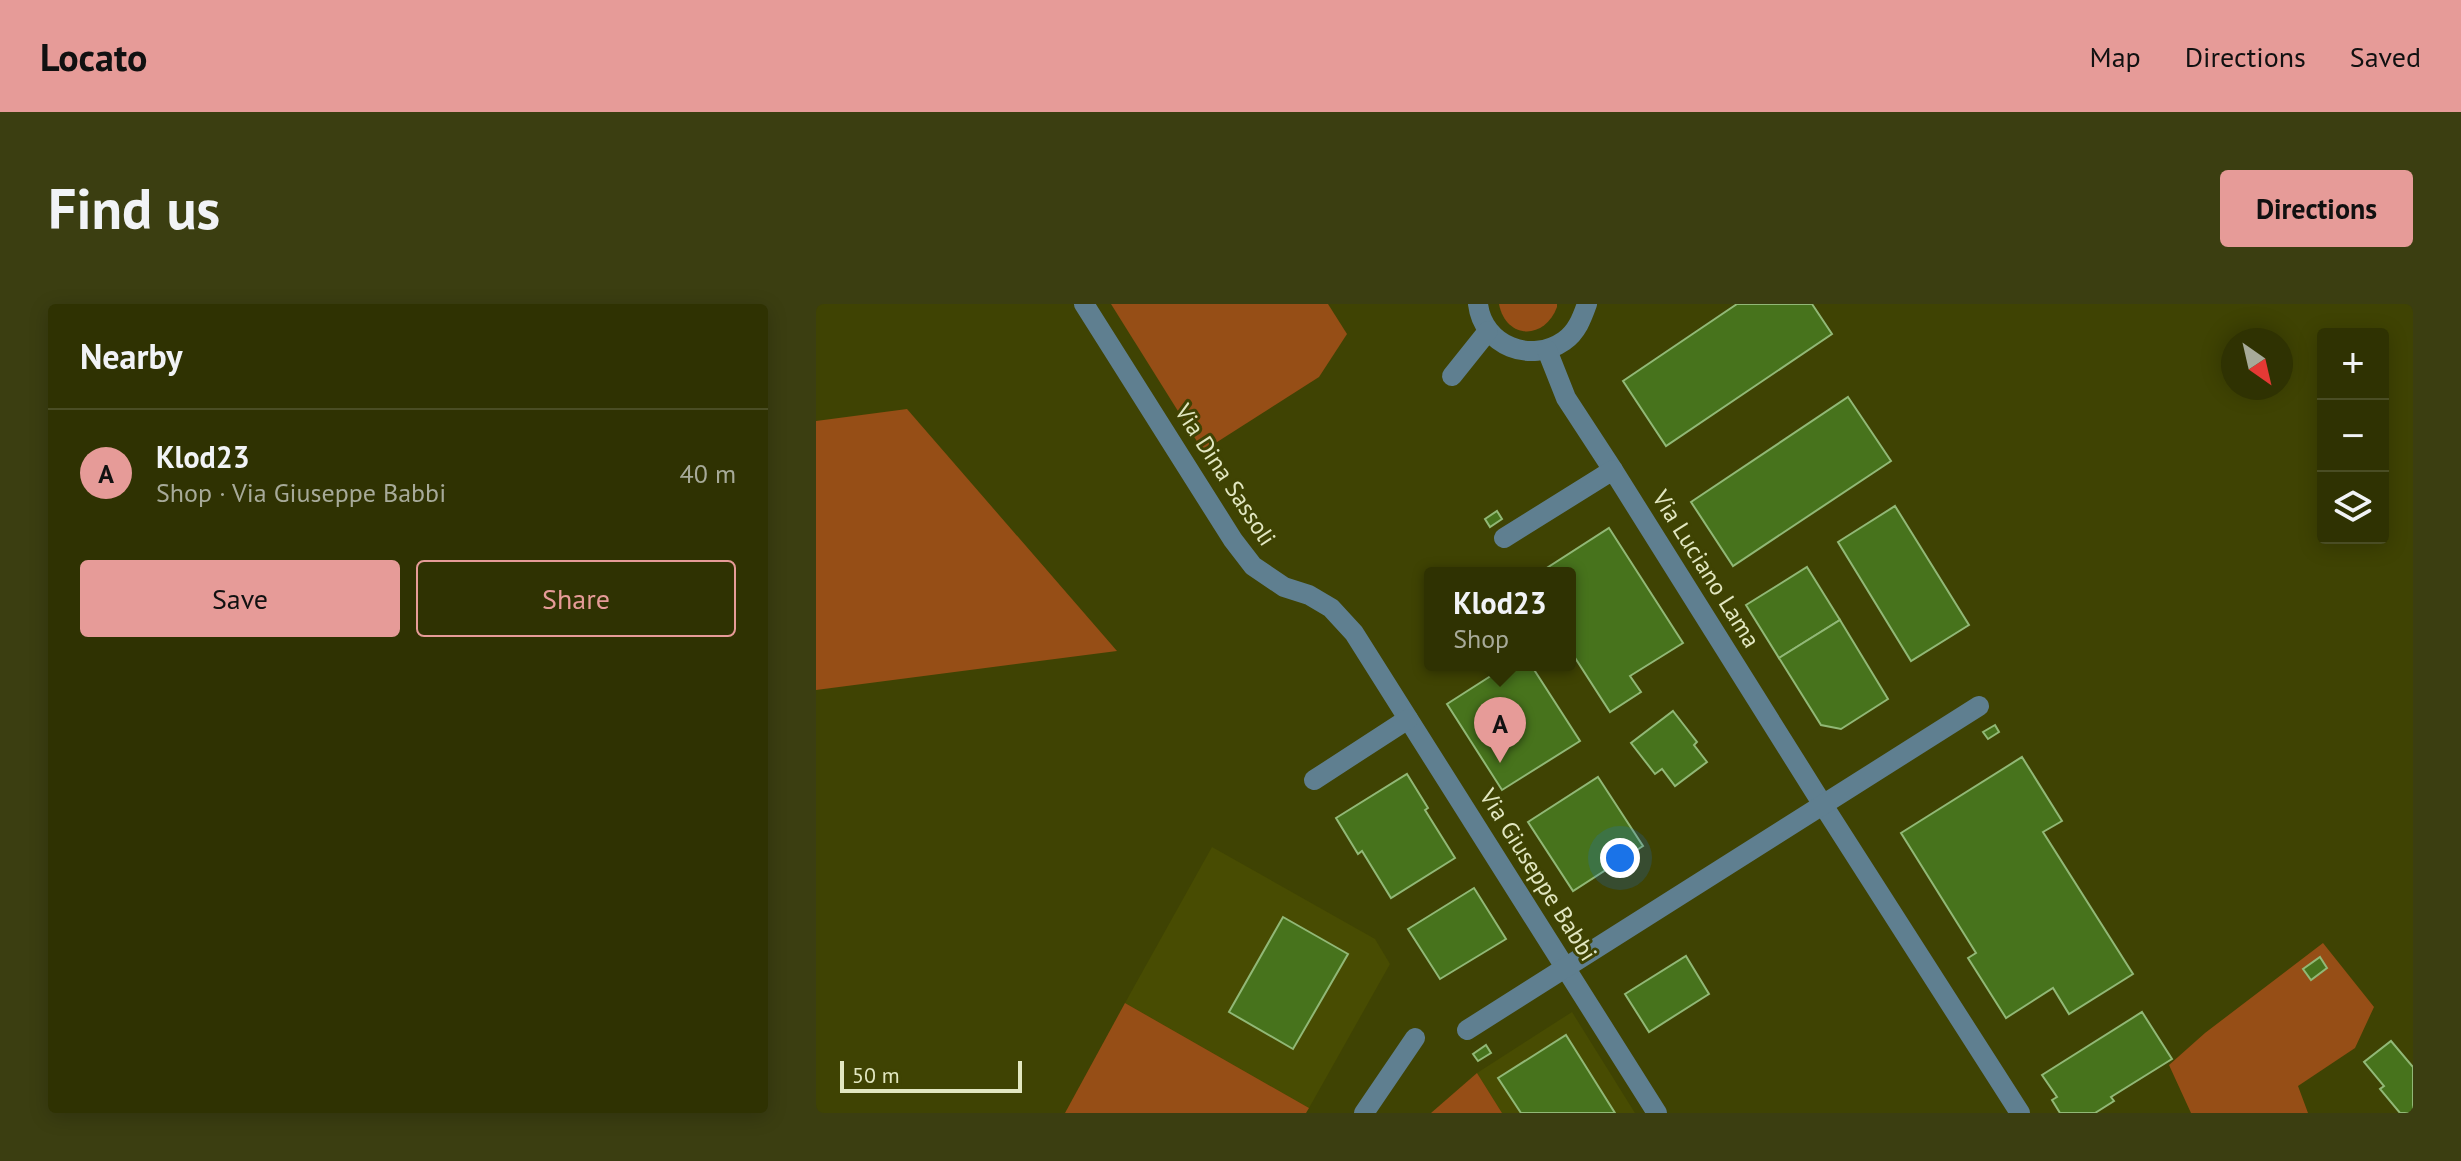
<!DOCTYPE html>
<meta charset="utf-8">
<style>
:root{--surface:#2f3202;--page:#3b3e11;--text:#f1f3f6;--muted:#a7aa99;--line:#4a4d24;--accent:#e69b98}
body{margin:0;font-family:"PT Sans",sans-serif;background:var(--page);color:var(--text)}
.controls{position:absolute;right:24px;top:24px;display:grid;overflow:hidden;border-radius:8px;box-shadow:0 4px 20px #0003}
.controls button{width:72px;height:72px;display:grid;place-items:center;padding:0;border:0;border-bottom:2px solid var(--line);background:var(--surface);color:var(--text);font:40px sans-serif}
.compass{position:absolute;left:1405px;top:24px;width:72px;height:72px;border-radius:50%;background:var(--surface);box-shadow:0 4px 20px #0003;rotate:146deg}
.scale{position:absolute;left:24px;bottom:20px;width:182px;box-sizing:border-box;padding-left:8px;border:4px solid #e2e7c1;border-top:0;font-size:22px;line-height:28px;white-space:nowrap;color:#e2e7c1;-webkit-text-stroke:6px #3f4303;paint-order:stroke}
.you{position:absolute;left:804px;top:554px;width:28px;height:28px;margin:-20px;border:6px solid #fff;border-radius:50%;background:#1a73e8;box-shadow:0 0 0 12px #1a73e833}
.badge{display:grid;place-items:center;width:52px;height:52px;border-radius:50%;background:var(--accent);color:#111;font-size:26px;font-weight:700}
.pin{position:absolute;translate:-50% -66px;filter:drop-shadow(0 2px 4px #0008)}
.pin::after{content:'';position:absolute;top:42px;width:28px;height:24px;background:inherit;clip-path:polygon(0 0,100% 0,50% 100%)}
.popup{position:absolute;left:608px;top:263px;width:152px;height:104px;box-sizing:border-box;display:grid;place-content:center;border-radius:8px;background:var(--surface);filter:drop-shadow(0 2px 6px #0005);font-size:26px;white-space:nowrap;color:var(--muted)}
.popup b{font-size:30px;color:var(--text)}
.popup::after{content:'';position:absolute;left:50%;top:100%;margin-left:-16px;border:16px solid transparent;border-top-color:var(--surface)}
.list{margin:0;padding:0;list-style:none}
h2{display:flex;justify-content:space-between;align-items:center;height:104px;margin:0;padding:0 32px;font-size:34px}
h2 small{font-size:26px;font-weight:400;color:var(--muted)}
.list li{display:grid;grid-template-columns:52px 1fr auto;gap:24px;align-items:center;box-sizing:border-box;height:128px;padding:0 32px;border-top:2px solid var(--line)}
.list b{display:block;font-size:30px;white-space:nowrap}
.list p{margin:0;font-size:26px;white-space:nowrap;color:var(--muted)}
.list em{font-size:26px;font-style:normal;color:var(--muted)}
.actions{display:flex;gap:16px;padding:24px 32px}
.actions a{flex:1;padding:18px 0;border:2px solid var(--accent);border-radius:8px;text-align:center;font-size:28px;color:var(--accent)}
.actions .main{background:var(--accent);color:#111}
.icon{flex:none;width:44px;height:44px;fill:none;stroke:currentColor;stroke-width:2;stroke-linecap:round;stroke-linejoin:round}
.map{position:relative;flex:none;width:1597px;height:809px;overflow:hidden;border-radius:8px}
header{display:flex;align-items:center;gap:48px;box-sizing:border-box;height:112px;padding:0 40px;background:var(--accent);color:#111}
header strong{font-size:38px}
nav{display:flex;gap:44px;margin-inline-start:auto;font-size:28px}
.intro{display:flex;align-items:center;justify-content:space-between;box-sizing:border-box;height:192px;padding:0 48px}
h1{margin:0;font-size:56px}
.button{padding:20px 36px;border-radius:8px;background:var(--accent);color:#111;font-size:28px;font-weight:700}
main{display:flex;gap:48px;padding:0 48px}
aside{flex:1;background:var(--surface);border-radius:8px;box-shadow:0 4px 20px #0003}
.map>svg:first-child{display:block}
.built{fill:#484c02}
.green{fill:#964e16}
.building{fill:#47731c;stroke:#91b876;stroke-width:2}
.lines{fill:none;stroke-linecap:round;stroke-linejoin:round}
.minor{stroke:#5f7f90;stroke-width:20}
.labels{text-anchor:middle;stroke-width:6;stroke-linejoin:round;paint-order:stroke}
.street-label{font-size:24px;fill:#e2e7c1;stroke:#3f4303}
</style>
<header>
<strong>Locato</strong>
<nav><a>Map</a><a>Directions</a><a>Saved</a></nav>
</header>
<div class="intro"><h1>Find us</h1><a class="button">Directions</a></div>
<main>
<aside>
<h2>Nearby<small></small></h2>
<ul class="list">
<li><span class="badge">A</span><div><b>Klod23</b><p>Shop · Via Giuseppe Babbi</p></div><em>40 m</em></li>
</ul>
<div class="actions"><a class="main">Save</a><a>Share</a></div>
</aside>
<div class="map">
<svg width="1597" height="809" viewBox="0 0 1597 809">
<rect width="100%" height="100%" fill="#3f4303"/>
<!-- built -->
<g class="built">
<polygon points="396,543 559,635 574,660 493,804 309,699"/>
<polygon points="756,708 819,809 686,809 661,769"/>
</g>
<!-- green -->
<g class="green">
<polygon points="295,0 512,0 531,30 503,73 387,147"/>
<path d="M683,0H741V3C729,36 690,36 683,0Z"/>
<polygon points="91,105 301,347 0,386 0,117"/>
<polygon points="1507,639 1558,703 1539,744 1482,782 1492,809 1375,809 1353,761 1389,729"/>
<polygon points="309,699 493,804 490,809 249,809"/>
<polygon points="661,769 686,809 615,809"/>
</g>
<!-- building -->
<g class="building">
<polygon points="921,0 996,0 1016,30 850,142 807,77"/>
<polygon points="1032,93 1075,157 917,262 875,198"/>
<polygon points="1079,202 1153,321 1095,357 1022,238"/>
<polygon points="681,207 686,215 674,223 669,215"/>
<polygon points="793,224 867,339 814,372 825,388 794,408 754,346 754,269 723,269"/>
<polygon points="991,263 1024,316 963,354 930,301"/>
<polygon points="1024,316 1072,395 1025,425 1005,421 963,354"/>
<polygon points="692,361 715,361 764,437 686,486 631,400"/>
<polygon points="857,407 881,438 878,441 891,458 859,482 846,465 839,470 815,439"/>
<polygon points="1179,421 1183,428 1172,435 1167,428"/>
<polygon points="1206,453 1246,517 1227,528 1317,670 1253,710 1237,684 1190,714 1152,654 1160,649 1085,529"/>
<polygon points="591,470 612,504 609,506 639,554 575,594 546,547 542,550 520,514"/>
<polygon points="782,473 827,542 757,587 712,518"/>
<polygon points="658,584 690,635 624,675 592,625"/>
<polygon points="467,613 532,650 477,745 413,708"/>
<polygon points="870,652 893,690 833,728 809,690"/>
<polygon points="1504,653 1511,664 1495,676 1487,665"/>
<polygon points="1326,708 1356,755 1295,793 1298,797 1279,809 1244,809 1236,796 1241,793 1226,771"/>
<polygon points="750,731 799,809 705,809 682,774"/>
<polygon points="1575,737 1597,763 1597,809 1584,809 1564,785 1568,782 1548,758"/>
<polygon points="670,741 675,749 662,757 657,750"/>
</g>
<g class="lines">
<!-- minor -->
<g class="minor">
<polyline points="268,0 417,236 437,262 468,283 493,291 515,304 538,329 841,809"/>
<path d="M662,0C667,42 715,60 748,37C761,28 766,14 771,0"/>
<polyline points="731,46 750,94 797,166"/>
<polyline points="636,72 672,27"/>
<polyline points="688,234 797,166 1007,501 1204,809"/>
<polyline points="498,476 592,415"/>
<polyline points="651,726 1163,402"/>
<polyline points="548,809 599,734"/>
</g>
</g>
<g class="labels">
<!-- street labels -->
<g class="street-label">
<text transform="translate(409 171) rotate(57)" y="8">Via Dina Sassoli</text>
<text transform="translate(890 265) rotate(58)" y="8">Via Luciano Lama</text>
<text transform="translate(722 571) rotate(58)" y="8">Via Giuseppe Babbi</text>
</g>
</g>
</svg>
<div class="controls">
<button>+</button>
<button>−</button>
<button><svg class="icon" aria-label="layers" viewBox="0 0 24 24"><path d="M12 4l9 5-9 5-9-5zM3 14l9 5 9-5"/></svg></button>
</div>
<svg class="compass" viewBox="-18 -18 36 36"><path d="M0-13l5 13h-10z" fill="#e53935"/><path d="M0 13l5-13h-10z" fill="#a7aa99"/></svg>
<div class="scale">50 m</div>
<div class="you"></div>
<div class="pin badge" style="left:684px;top:459px">A</div>
<div class="popup"><b>Klod23</b>Shop</div>
</div>
</main>
